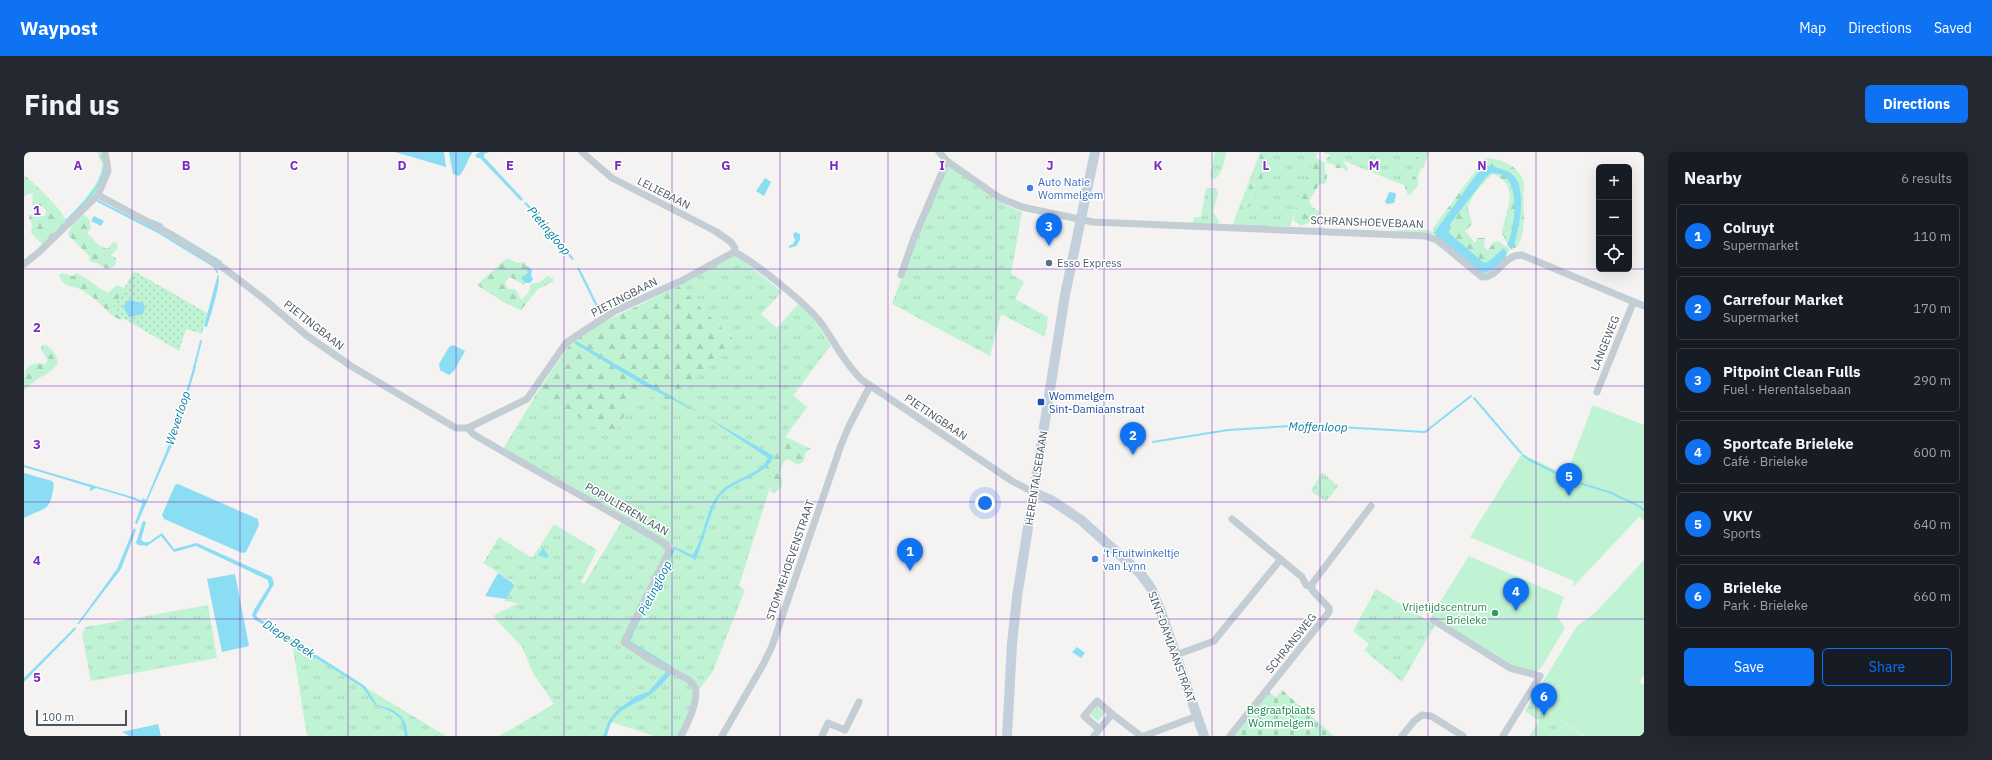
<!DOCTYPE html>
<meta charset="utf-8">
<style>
:root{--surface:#171b24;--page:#242831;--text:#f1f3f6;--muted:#9ea1a6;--line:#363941;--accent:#0e72f3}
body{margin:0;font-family:"IBM Plex Sans",sans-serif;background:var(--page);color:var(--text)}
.controls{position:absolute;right:12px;top:12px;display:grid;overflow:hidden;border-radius:6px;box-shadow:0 4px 16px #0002}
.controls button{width:36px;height:36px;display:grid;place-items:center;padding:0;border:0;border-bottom:1px solid var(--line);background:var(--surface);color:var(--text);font:20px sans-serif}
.scale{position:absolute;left:12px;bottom:10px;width:91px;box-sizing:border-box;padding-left:4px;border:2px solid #485662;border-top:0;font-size:11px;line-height:14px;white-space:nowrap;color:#485662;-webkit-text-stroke:3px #fff;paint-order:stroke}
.you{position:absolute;left:961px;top:351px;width:14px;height:14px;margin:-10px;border:3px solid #fff;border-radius:50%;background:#1a73e8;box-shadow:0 0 0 6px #1a73e833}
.badge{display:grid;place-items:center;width:26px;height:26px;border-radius:50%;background:var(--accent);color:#fff;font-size:13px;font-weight:700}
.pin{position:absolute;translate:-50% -33px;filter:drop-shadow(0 1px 2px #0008)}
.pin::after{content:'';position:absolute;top:21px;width:14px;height:12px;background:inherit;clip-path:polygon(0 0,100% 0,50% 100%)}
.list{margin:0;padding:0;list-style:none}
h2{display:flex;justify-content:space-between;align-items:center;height:52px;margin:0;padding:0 16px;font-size:17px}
h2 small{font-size:13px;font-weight:400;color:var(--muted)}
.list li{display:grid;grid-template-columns:26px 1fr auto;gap:12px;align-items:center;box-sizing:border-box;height:64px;margin:0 8px 8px;padding:0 8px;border:1px solid var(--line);border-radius:6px}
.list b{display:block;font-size:15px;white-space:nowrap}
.list p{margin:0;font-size:13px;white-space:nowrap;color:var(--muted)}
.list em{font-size:13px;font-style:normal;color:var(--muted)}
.actions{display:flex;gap:8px;padding:12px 16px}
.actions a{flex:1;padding:9px 0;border:1px solid var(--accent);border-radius:6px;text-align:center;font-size:14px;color:var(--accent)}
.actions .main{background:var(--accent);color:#fff}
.icon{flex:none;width:22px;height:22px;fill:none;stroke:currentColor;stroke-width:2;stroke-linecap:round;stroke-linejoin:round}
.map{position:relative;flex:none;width:1620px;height:584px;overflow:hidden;border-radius:6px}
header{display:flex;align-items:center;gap:24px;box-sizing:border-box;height:56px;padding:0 20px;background:var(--accent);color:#fff}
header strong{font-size:19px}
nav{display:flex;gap:22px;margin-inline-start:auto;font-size:14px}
.intro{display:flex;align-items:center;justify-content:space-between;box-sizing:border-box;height:96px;padding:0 24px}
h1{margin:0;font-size:28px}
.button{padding:10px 18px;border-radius:6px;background:var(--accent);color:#fff;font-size:14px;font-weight:700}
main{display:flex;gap:24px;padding:0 24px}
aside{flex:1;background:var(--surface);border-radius:6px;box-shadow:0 4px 16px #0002}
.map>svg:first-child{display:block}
.grass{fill:url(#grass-tufts)}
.forest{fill:url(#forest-firs)}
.cemetery{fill:url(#cemetery-stones)}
.garden{fill:url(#garden-dots)}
.pitch{fill:#c0f3d4}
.water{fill:#8addf3}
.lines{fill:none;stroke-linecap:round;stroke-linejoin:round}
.stream{stroke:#8addf3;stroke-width:2}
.street{stroke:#c2cdd4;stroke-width:7}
.secondary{stroke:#c4cfdc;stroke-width:10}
.grid{fill:none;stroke:#7b2cbf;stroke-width:1;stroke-opacity:0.55}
.shop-dot{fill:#3f7fe0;stroke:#fff;stroke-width:1.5}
.service-dot{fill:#5c6f8a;stroke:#fff;stroke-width:1.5}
.transit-dot{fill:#1a4fb4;stroke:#fff;stroke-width:1.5}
.leisure-dot{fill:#2e9e5b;stroke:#fff;stroke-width:1.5}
.labels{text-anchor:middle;stroke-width:3;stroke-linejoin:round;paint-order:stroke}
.shop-label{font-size:11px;fill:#366cbe;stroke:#fff;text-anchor:start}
.street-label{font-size:11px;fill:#485662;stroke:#fff}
.service-label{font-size:11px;fill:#4e5e75;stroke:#fff;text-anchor:start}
.transit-label{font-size:11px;fill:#164399;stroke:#fff;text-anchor:start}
.leisure-label{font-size:11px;fill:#27864d;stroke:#fff;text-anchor:end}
.park-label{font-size:11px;fill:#11854b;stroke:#fff}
.water-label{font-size:12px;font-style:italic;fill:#0480a2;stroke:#fff}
.grid-label{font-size:13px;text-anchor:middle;font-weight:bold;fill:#7b2cbf;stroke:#fff;stroke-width:3;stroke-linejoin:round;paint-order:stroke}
</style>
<header>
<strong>Waypost</strong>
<nav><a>Map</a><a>Directions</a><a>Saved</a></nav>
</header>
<div class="intro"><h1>Find us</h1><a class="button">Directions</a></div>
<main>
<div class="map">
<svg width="1620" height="584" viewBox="0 0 1620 584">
<defs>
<pattern id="grass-tufts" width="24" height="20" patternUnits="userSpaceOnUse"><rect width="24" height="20" fill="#c0f3d4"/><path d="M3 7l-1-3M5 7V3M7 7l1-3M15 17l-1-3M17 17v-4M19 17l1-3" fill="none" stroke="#a6d2b9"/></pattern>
<pattern id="forest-firs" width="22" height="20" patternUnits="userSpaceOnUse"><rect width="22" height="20" fill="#c0f3d4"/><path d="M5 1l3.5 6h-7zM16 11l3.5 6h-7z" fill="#a6d2b9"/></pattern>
<pattern id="cemetery-stones" width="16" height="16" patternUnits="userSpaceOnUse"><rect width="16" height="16" fill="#c0f3d4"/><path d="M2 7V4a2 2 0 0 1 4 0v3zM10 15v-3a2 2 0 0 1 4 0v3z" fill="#a6d2b9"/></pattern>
<pattern id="garden-dots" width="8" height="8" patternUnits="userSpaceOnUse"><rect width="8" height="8" fill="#c0f3d4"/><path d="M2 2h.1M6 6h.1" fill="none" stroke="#a6d2b9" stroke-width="1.8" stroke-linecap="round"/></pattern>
</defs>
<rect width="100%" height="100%" fill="#f5f2f2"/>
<!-- grass -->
<g class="grass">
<path d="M73,0H78L82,19L74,36L68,45L44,69L43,67C53,56 77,31 78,15C78,10 75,4 73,0Z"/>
<path d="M1191,0H1202C1200,9 1199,23 1190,27L1186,25Z"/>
<polygon points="1236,0 1294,0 1266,74 1208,74"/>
<polygon points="1298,0 1403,0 1389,37"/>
<polygon points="925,13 982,53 998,60 987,122 1000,130 991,147 1024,165 1021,185 977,162 966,204 868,152 891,89"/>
<polygon points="1182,36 1192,36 1194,42 1189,59 1195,69 1194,73 1168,72 1170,65 1177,65"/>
<polygon points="1373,78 1404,78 1410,81 1409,83 1372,80"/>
<polygon points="709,103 716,106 758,140 737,162 753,176 774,152 788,165 807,193 769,244 783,255 762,284 715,434 721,438 689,519 674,539 672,532 603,488 650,394 553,337 479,297 513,241 587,284 617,239 646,255 709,187 655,134"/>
<polygon points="1298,320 1314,334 1302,350 1287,339"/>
<path d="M598,369L640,394L642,399L599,485L668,534C671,551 662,568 656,584H630L587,570L583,584H475L530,552L509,521L498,495L469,464L494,451L480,449L491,431L459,411L475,385L508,406L530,372L573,398L557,430L560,432Z"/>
<polygon points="1352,437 1411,473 1378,530 1340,498 1345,492 1329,479"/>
<polygon points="184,453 193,506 67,529 58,482 62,475"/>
<polygon points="268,491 422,584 283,584"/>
<polygon points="1508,548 1559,584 1505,584 1515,569 1501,559"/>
<polygon points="1073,555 1081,561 1074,569 1066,563"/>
</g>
<!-- forest -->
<g class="forest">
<path d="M1238,0H1248C1239,14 1237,48 1223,56L1218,55Z"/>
<polygon points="1395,0 1405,0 1399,16 1394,18 1392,7"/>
<polygon points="1307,3 1318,7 1324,16 1323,19 1318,16 1312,16 1309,12 1303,11 1302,7"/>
<path d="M1292,6L1301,11V21L1303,23L1302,31L1295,33L1285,49L1287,54L1296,60C1295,70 1285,70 1277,74L1270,69C1270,52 1283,20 1292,6Z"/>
<path d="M1461,6C1476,6 1496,14 1500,31C1501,35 1499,41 1499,46C1500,58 1502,88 1491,96L1485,95L1478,81C1481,58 1498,34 1469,22C1463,26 1443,49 1444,56C1445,61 1447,66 1448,72L1441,79L1451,91L1453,86H1461L1460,95L1464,98L1470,90L1474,89L1486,97L1480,108L1460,122L1435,105L1409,82V76Z"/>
<path d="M0,23C8,29 42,61 42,70L22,91L18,92L7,81L8,72L5,66L6,63L21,64L22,59L18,54H13L8,53L9,43L5,41L0,45Z"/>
<polygon points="1388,24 1390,24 1394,28 1394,34 1387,41 1388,43 1384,43 1381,36 1381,31"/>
<path d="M61,63L65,67L67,76L63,81L75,93L83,97L89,90L93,91L94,96L87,103L92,106L91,114C80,122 77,109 66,110L65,104L44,83L48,72L53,69L56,64Z"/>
<polygon points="483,106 493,111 500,110 505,119 500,133 486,125 481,130 484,137 491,137 497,147 504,142 507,132 518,129 523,124 529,126 529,130 514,137 497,158 481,151 453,133"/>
<path d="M38,121L49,124L52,121C61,124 74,136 84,141L93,133L103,137L98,168C87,165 84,159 76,152C72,147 65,143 59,139C51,132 40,139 35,123Z"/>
<polygon points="655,134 709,187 646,256 617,239 587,284 513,241 546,192 571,174"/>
<path d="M18,193H22C29,198 33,203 34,212L26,220L15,226L0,238C0,220 0,209 21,212L24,208L17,198Z"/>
<path d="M760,284L787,297L781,301L780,309L774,313L766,308H761C760,311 757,314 757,318C755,328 764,332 751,341L746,340L747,335L745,329L748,322L745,320L741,313C745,307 748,303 752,298C756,293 755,288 760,284Z"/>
</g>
<!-- cemetery -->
<polygon class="cemetery" points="1258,538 1310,584 1211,584 1245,540 1252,545"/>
<!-- garden -->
<polygon class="garden" points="110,119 183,161 178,182 162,177 155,199 87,159"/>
<!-- pitch -->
<g class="pitch">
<polygon points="1569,253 1620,273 1620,369 1615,365 1549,435 1550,429 1446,385 1497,303 1500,303 1542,323"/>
<polygon points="1445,404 1540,445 1533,464 1541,476 1517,516 1511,520 1483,513 1407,464"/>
<polygon points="1620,408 1620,523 1615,530 1620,533 1620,584 1560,584 1508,548 1553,474 1571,461"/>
</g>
<!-- water -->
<g class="water">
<polygon points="371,0 420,0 422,15"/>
<path d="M425,0H449C443,7 442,17 435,24L429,22Z"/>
<polygon points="456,0 465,0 460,2 460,5 499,47 497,49 456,6 453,6 451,3"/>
<path d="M1461,13C1470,15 1483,17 1490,24C1503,37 1495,83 1488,98L1483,93C1492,75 1499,18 1467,21L1462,25L1426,72L1425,81L1460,111L1464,110L1480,96L1483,101C1477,109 1469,122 1458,121L1410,81L1458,15Z"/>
<polygon points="741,26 747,30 740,44 732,39"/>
<polygon points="1365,40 1371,41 1372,43 1370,51 1363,52 1361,50"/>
<polygon points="502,50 529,79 550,107 548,108 523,76 500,51"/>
<polygon points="70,64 80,69 77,74 67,69"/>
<polygon points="771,80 776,82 776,88 772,94 765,96 765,94 769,92 771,88 769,83"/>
<polygon points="502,113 508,118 507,123 509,127 506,131 501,131 497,126 504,121"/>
<polygon points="553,116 555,116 558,121 577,160 575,161"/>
<path d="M194,122C198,129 186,165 183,175L180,174Z"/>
<polygon points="104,148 119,151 121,155 119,162 105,165 99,155"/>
<polygon points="552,189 676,261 619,233 550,191"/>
<polygon points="429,193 441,199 430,219 425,223 416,218 415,212 425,195"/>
<polygon points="170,213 172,215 148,293 113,372 111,371 118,352 118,346 122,348 151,278"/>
<path d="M679,263L750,304C741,325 714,326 699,341C695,344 693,349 690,354L672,408L651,397L608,484L606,489L647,514L648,517L605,491L604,487L650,394L668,403C682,384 680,357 697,339C710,326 736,323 744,306Z"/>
<polygon points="0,313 112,346 112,348 72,336 66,339 66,335 0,315"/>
<path d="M0,321L28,329L30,332C26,360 24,354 0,366Z"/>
<polygon points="154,332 234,367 235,373 222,400 218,401 140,367 138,363 151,333"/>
<polygon points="119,369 122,370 117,388 120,390 125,390 138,381 150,397 173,391 248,425 250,432 232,463 233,465 341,534 353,553 367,557 377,564 382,573 384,584 381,584 377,567 368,560 351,553 338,535 230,467 228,463 230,458 245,434 244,428 172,394 150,400 137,384 123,394 114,393 112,391"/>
<polygon points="110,376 112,378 97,417 55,472 53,472 93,417"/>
<polygon points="519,396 525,404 522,406 514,403"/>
<polygon points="474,421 489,431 490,434 482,447 461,444"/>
<polygon points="211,422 225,494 198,500 183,427"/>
<polygon points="51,475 52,477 0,530 0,526"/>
<polygon points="1053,495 1061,501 1057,506 1048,500"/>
<path d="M643,519L646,520V523C640,530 633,538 626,543C606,556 588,557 583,584H579L585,568L593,558L612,544L624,540Z"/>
<polygon points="134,572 137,584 105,584 98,580"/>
</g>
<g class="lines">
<!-- stream -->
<g class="stream">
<polyline points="74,49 134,80 191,115 193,120"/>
<path d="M42,69C56,55 78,36 80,15"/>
<polyline points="129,69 138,73"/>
<polyline points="148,80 197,110"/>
<polyline points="170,216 177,189"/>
<polyline points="1450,246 1497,301"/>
<polyline points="1129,290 1204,278 1282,273 1401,280 1447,244"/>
<polyline points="1499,303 1504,307 1548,329 1585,340 1613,353 1620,358"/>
<polyline points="110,347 119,350"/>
</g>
<!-- street -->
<g class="street">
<polyline points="558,0 588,26 691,79 707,90 711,96 710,100"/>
<path d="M915,0L923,9L976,46L998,55L1069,70L1401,84L1413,88L1458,125C1474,127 1479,102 1498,103L1620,154"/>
<polyline points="74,43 141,79 201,117 240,147 282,183 327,214 432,276 444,276 503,247 542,191 561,178 591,159 659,128 710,100"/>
<path d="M710,100C730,109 784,153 797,171C811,190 820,211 838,228L988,329L1011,341"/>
<polyline points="0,112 14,101 74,43 84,19 81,0"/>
<polyline points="877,123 890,86 923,9"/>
<polyline points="1573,240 1609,151"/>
<path d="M444,276L449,282C513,320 579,355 643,393L645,399L600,490L627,508L665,528L671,535C675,549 664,571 657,584"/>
<polyline points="1208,367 1278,425 1282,433 1287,435"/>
<polyline points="1409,468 1486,516 1516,524 1479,584"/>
<polyline points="1152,503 1190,489 1257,407"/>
<polyline points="1088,562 1117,584"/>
<polyline points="698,584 740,511 748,494 817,293 825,274 846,234"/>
<polyline points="798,584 804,571 821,578 835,550"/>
<polyline points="1070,584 1088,562 1073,549 1060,564 1075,577"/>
<polyline points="1120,584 1173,564"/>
<polyline points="1206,584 1305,460 1305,456 1288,438 1288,432 1347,354"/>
<polyline points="1378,584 1390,569 1398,563 1407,564 1439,584"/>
</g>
<!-- secondary -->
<g class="secondary">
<polyline points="1011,341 1027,348 1057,368 1116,421 1127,436 1137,460 1180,584"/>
<polyline points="983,584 988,492 993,445 1041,143 1071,0"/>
</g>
</g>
<!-- grid -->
<path class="grid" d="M108,0V584M216,0V584M324,0V584M432,0V584M540,0V584M648,0V584M756,0V584M864,0V584M972,0V584M1080,0V584M1188,0V584M1296,0V584M1404,0V584M1512,0V584M0,117H1575M1605,117H1620M0,234H1620M0,350H1620M0,467H1620"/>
<!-- markers -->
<g class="shop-dot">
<circle cx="1006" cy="36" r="4"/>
<circle cx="1071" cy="407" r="4"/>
</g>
<circle class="service-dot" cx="1025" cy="111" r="4"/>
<rect class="transit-dot" x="1013" y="246" width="8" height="8" rx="2"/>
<circle class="leisure-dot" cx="1471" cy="461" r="4"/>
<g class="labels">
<!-- shop labels -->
<g class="shop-label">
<text x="1014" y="34">Auto Natie<tspan x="1014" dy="13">Wommelgem</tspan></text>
<text x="1079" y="405">'t Fruitwinkeltje<tspan x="1079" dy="13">van Lynn</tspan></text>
</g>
<!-- street labels -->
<g class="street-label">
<text transform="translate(640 41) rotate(27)" y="4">LELIEBAAN</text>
<text transform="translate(1343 70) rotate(2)" y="4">SCHRANSHOEVEBAAN</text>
<text transform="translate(600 145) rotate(-27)" y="4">PIETINGBAAN</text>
<text transform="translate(290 173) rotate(38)" y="4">PIETINGBAAN</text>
<text transform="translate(1581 191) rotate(-68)" y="4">LANGEWEG</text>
<text transform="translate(912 265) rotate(34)" y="4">PIETINGBAAN</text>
<text transform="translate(1012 326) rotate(-81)" y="4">HERENTALSEBAAN</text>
<text transform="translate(603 357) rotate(30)" y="4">POPULIERENLAAN</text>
<text transform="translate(766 408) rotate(-71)" y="4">STOMMEHOEVENSTRAAT</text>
<text transform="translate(1267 491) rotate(-51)" y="4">SCHRANSWEG</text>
<text transform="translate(1148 495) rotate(70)" y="4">SINT-DAMIAANSTRAAT</text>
</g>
<!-- service labels -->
<g class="service-label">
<text x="1033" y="115">Esso Express</text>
</g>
<!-- transit labels -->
<g class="transit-label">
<text x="1025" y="248">Wommelgem<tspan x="1025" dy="13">Sint-Damiaanstraat</tspan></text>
</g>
<!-- leisure labels -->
<g class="leisure-label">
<text x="1463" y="459">Vrijetijdscentrum<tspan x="1463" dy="13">Brieleke</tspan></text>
</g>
<!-- park labels -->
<g class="park-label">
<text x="1257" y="562">Begraafplaats<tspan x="1257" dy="13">Wommelgem</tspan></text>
</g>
<!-- water labels -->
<g class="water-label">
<text transform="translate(525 79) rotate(50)" y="4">Pietingloop</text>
<text transform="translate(154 266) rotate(-72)" y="4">Weverloop</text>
<text transform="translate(1294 275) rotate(1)" y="4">Moffenloop</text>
<text transform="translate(631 436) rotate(-63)" y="4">Pietingloop</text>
<text transform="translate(265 487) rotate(33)" y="4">Diepe Beek</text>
</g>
</g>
<g class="grid-label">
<text x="54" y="18">A</text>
<text x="162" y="18">B</text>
<text x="270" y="18">C</text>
<text x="378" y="18">D</text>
<text x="486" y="18">E</text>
<text x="594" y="18">F</text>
<text x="702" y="18">G</text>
<text x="810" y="18">H</text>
<text x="918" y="18">I</text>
<text x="1026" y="18">J</text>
<text x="1134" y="18">K</text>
<text x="1242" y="18">L</text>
<text x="1350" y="18">M</text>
<text x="1458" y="18">N</text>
<text x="13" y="63">1</text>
<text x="13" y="180">2</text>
<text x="13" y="297">3</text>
<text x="13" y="413">4</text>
<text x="13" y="530">5</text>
</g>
</svg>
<div class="controls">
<button>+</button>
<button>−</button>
<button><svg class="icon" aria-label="locate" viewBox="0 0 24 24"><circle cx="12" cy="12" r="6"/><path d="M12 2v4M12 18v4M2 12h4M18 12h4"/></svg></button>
</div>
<div class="scale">100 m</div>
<div class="you"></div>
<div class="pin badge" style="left:886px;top:419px">1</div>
<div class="pin badge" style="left:1109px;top:303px">2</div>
<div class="pin badge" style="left:1025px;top:94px">3</div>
<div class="pin badge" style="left:1492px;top:459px">4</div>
<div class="pin badge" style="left:1545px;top:344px">5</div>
<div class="pin badge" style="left:1520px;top:564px">6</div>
</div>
<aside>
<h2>Nearby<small>6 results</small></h2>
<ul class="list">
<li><span class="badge">1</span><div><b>Colruyt</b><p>Supermarket</p></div><em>110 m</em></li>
<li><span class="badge">2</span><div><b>Carrefour Market</b><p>Supermarket</p></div><em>170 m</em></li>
<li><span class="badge">3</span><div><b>Pitpoint Clean Fulls</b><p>Fuel · Herentalsebaan</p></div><em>290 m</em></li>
<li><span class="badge">4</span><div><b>Sportcafe Brieleke</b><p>Café · Brieleke</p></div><em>600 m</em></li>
<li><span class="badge">5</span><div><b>VKV</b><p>Sports</p></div><em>640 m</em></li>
<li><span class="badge">6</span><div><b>Brieleke</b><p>Park · Brieleke</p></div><em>660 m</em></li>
</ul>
<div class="actions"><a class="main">Save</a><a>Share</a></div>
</aside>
</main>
